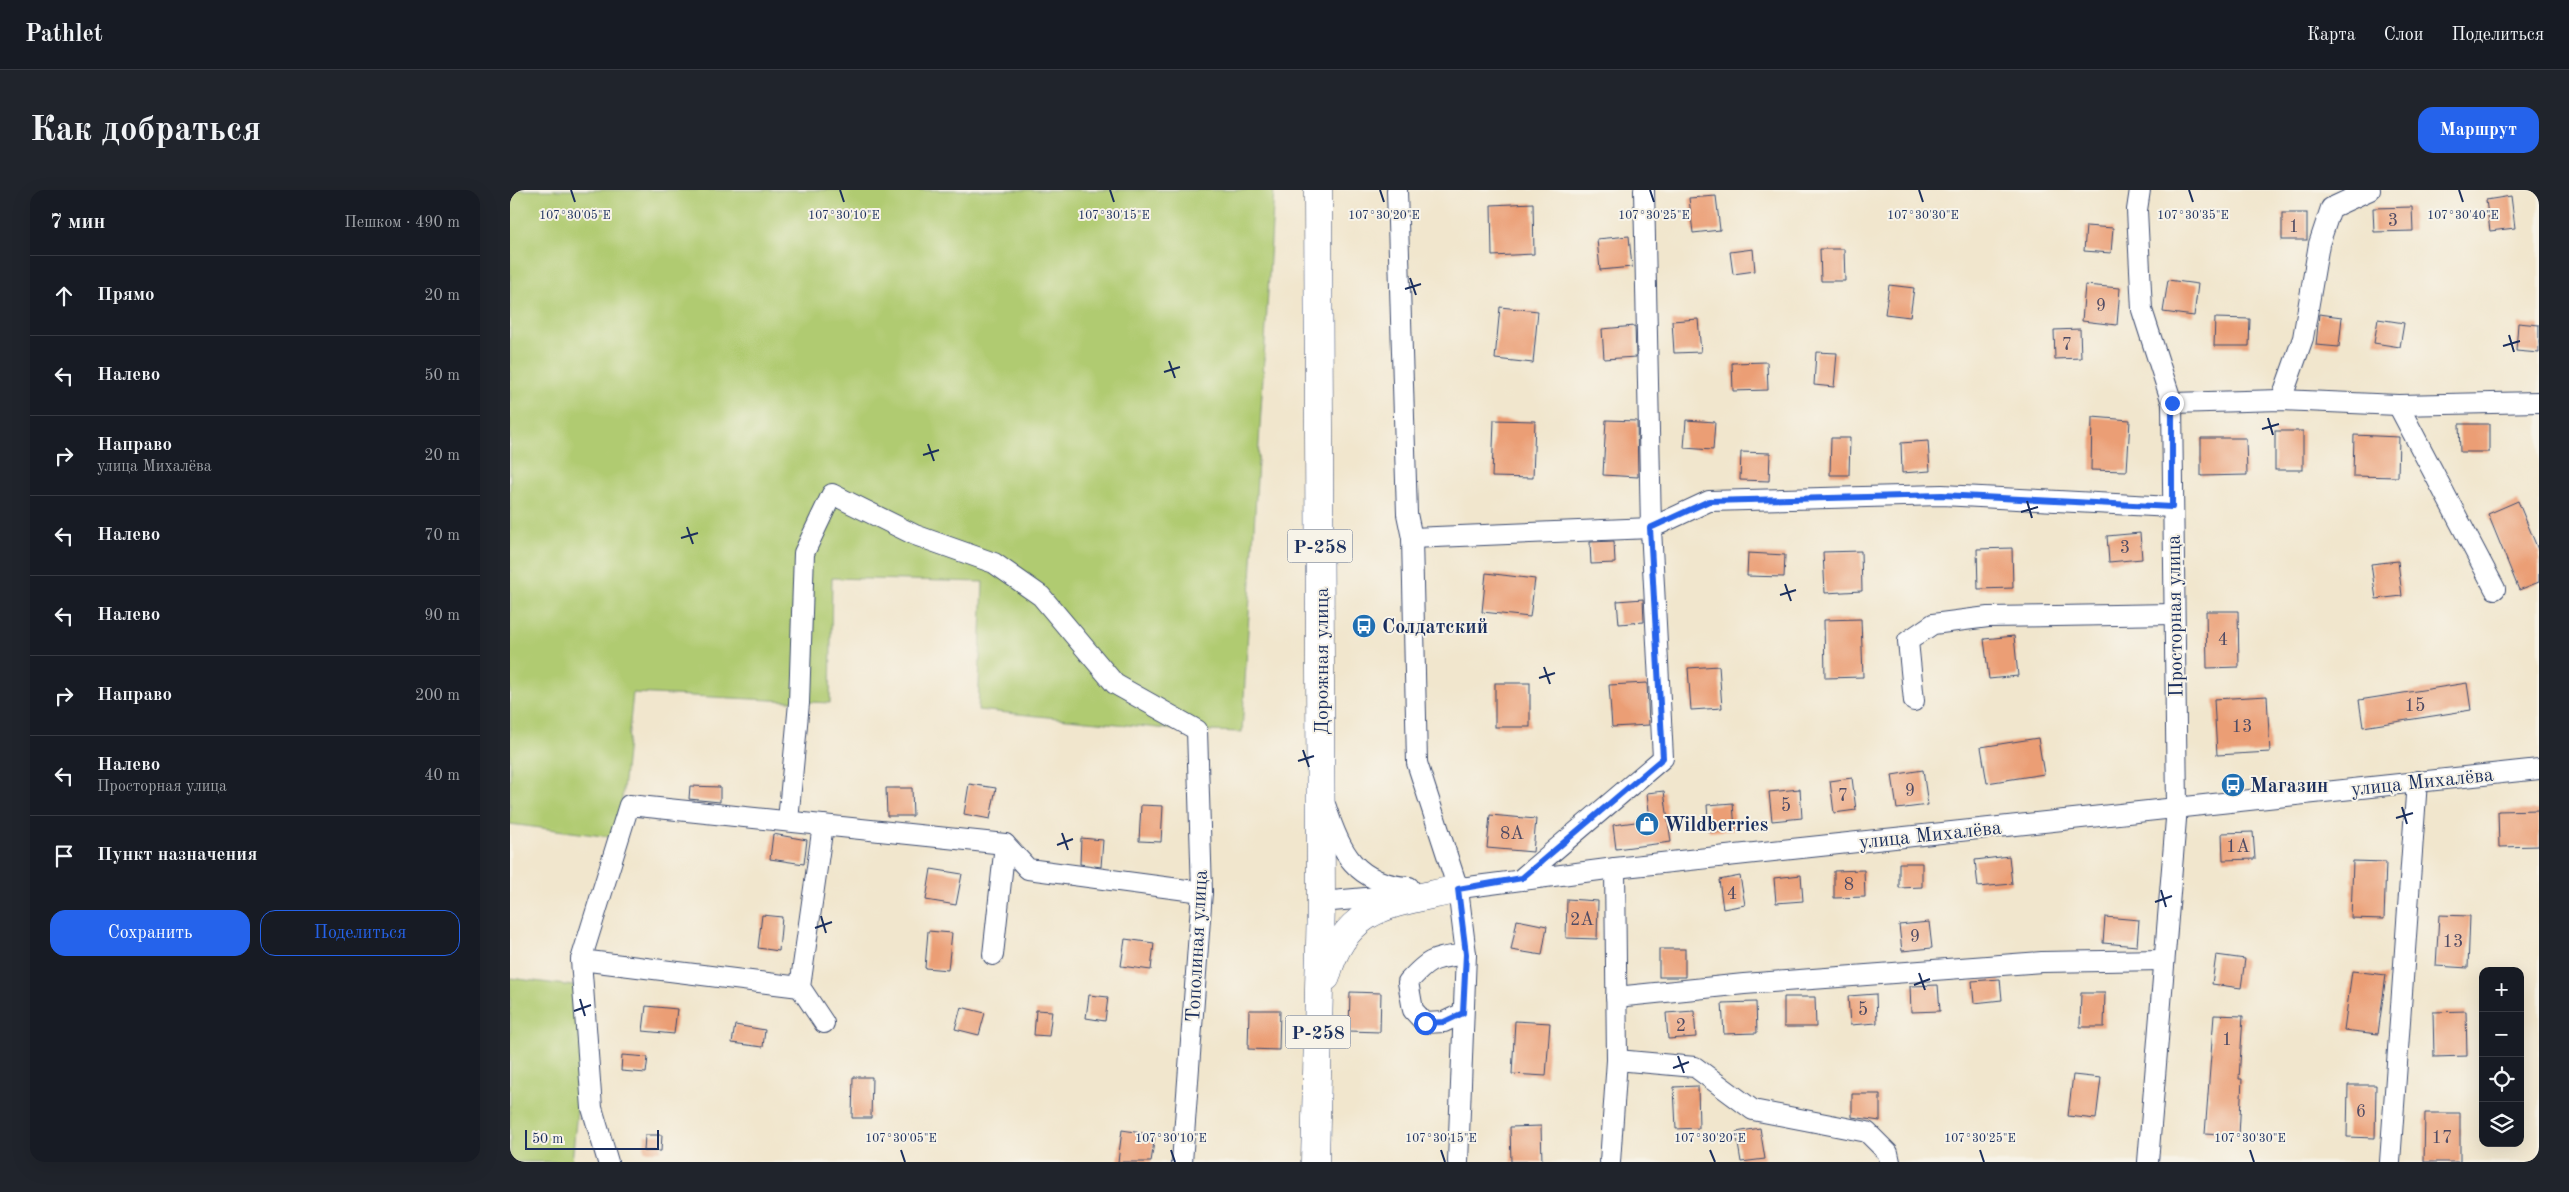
<!DOCTYPE html>
<html lang="ru">
<meta charset="utf-8">
<style>
:root{--surface:#171b24;--page:#20242c;--text:#f1f3f6;--muted:#9ea1a6;--line:#363941;--accent:#2563eb}
body{margin:0;font-family:"Old Standard TT",serif;background:var(--page);color:var(--text)}
.controls{position:absolute;right:15px;bottom:15px;display:grid;overflow:hidden;border-radius:10px;box-shadow:0 5px 20px #0002}
.controls button{width:45px;height:45px;display:grid;place-items:center;padding:0;border:0;border-bottom:1px solid var(--line);background:var(--surface);color:var(--text);font:25px sans-serif}
.scale{position:absolute;left:15px;bottom:12px;width:134px;box-sizing:border-box;padding-left:5px;border:2px solid #1b2f5e;border-top:0;font-size:14px;line-height:18px;white-space:nowrap;color:#1b2f5e;-webkit-text-stroke:4px #f7f3e8;paint-order:stroke}
.stop{position:absolute;width:15px;height:15px;margin:-11px;border:4px solid #2563eb;border-radius:50%;background:#fff}
.stop.end{background:#2563eb;border-color:#fff;box-shadow:0 1px 5px #0008}
.list{margin:0;padding:0;list-style:none}
h2{display:flex;justify-content:space-between;align-items:center;height:65px;margin:0;padding:0 20px;font-size:21px}
h2 small{font-size:16px;font-weight:400;color:var(--muted)}
.list li{display:grid;grid-template-columns:32px 1fr auto;gap:15px;align-items:center;box-sizing:border-box;height:80px;padding:0 20px;border-top:1px solid var(--line)}
.list b{display:block;font-size:19px;white-space:nowrap}
.list p{margin:0;font-size:16px;white-space:nowrap;color:var(--muted)}
.list em{font-size:16px;font-style:normal;color:var(--muted)}
.actions{display:flex;gap:10px;padding:15px 20px}
.actions a{flex:1;padding:11px 0;border:1px solid var(--accent);border-radius:15px;text-align:center;font-size:18px;color:var(--accent)}
.actions .main{background:var(--accent);color:#fff}
.icon{flex:none;width:28px;height:28px;fill:none;stroke:currentColor;stroke-width:2;stroke-linecap:round;stroke-linejoin:round}
.map{position:relative;flex:none;width:2029px;height:972px;overflow:hidden;border-radius:15px}
header{display:flex;align-items:center;gap:30px;box-sizing:border-box;height:70px;padding:0 25px;background:var(--surface);border-bottom:1px solid var(--line)}
header strong{font-size:24px}
nav{display:flex;gap:28px;margin-inline-start:auto;font-size:18px}
.intro{display:flex;align-items:center;justify-content:space-between;box-sizing:border-box;height:120px;padding:0 30px}
h1{margin:0;font-size:35px}
.button{padding:12px 22px;border-radius:15px;background:var(--accent);color:#fff;font-size:18px;font-weight:700}
main{display:flex;gap:30px;padding:0 30px}
aside{flex:1;background:var(--surface);border-radius:15px;box-shadow:0 5px 20px #0002}
.map>svg:first-child{display:block}
.green{fill:#b0cb71;stroke:#667d68}
.building{fill:#eb9e74}
.lines{fill:none;stroke-linecap:round;stroke-linejoin:round}
.minor-casing{stroke:#3b4a6f;stroke-width:22}
.highway-casing{stroke:#3b4a6f;stroke-width:29}
.minor{stroke:#fff;stroke-width:20}
.highway{stroke:#fff;stroke-width:28}
.route{stroke:#2563eb;stroke-width:6}
.ticks{fill:none;stroke:#1b2f5e;stroke-width:2}
.labels{text-anchor:middle;stroke-width:4;stroke-linejoin:round;paint-order:stroke}
.number-label{font-size:18px;fill:#4f4b64}
.shield{fill:#f7f3e8;stroke:#5d6a87;stroke-width:1}
.shield-label{font-size:19px;font-weight:bold;fill:#1b2f5e}
.street-label{font-size:20px;fill:#1b2f5e;stroke:#f7f3e8}
.poi-label{font-size:20px;font-weight:bold;fill:#1b2f5e;stroke:#f7f3e8;text-anchor:start}
.ticks-label{font-size:12px;text-anchor:middle;fill:#1b2f5e;stroke:#f7f3e8;stroke-width:4;stroke-linejoin:round;paint-order:stroke}
</style>
<header>
<strong>Pathlet</strong>
<nav><a>Карта</a><a>Слои</a><a>Поделиться</a></nav>
</header>
<div class="intro"><h1>Как добраться</h1><a class="button">Маршрут</a></div>
<main>
<aside>
<h2>7 мин<small>Пешком · 490 m</small></h2>
<ul class="list">
<li><svg class="icon" aria-label="ahead" viewBox="0 0 24 24"><path d="M12 20V5M6 11l6-6 6 6"/></svg><div><b>Прямо</b></div><em>20 m</em></li>
<li><svg class="icon" aria-label="left" viewBox="0 0 24 24"><path d="M17 20v-9H6M10 6l-5 5 5 5"/></svg><div><b>Налево</b></div><em>50 m</em></li>
<li><svg class="icon" aria-label="right" viewBox="0 0 24 24"><path d="M7 20v-9h11M14 6l5 5-5 5"/></svg><div><b>Направо</b><p>улица Михалёва</p></div><em>20 m</em></li>
<li><svg class="icon" aria-label="left" viewBox="0 0 24 24"><path d="M17 20v-9H6M10 6l-5 5 5 5"/></svg><div><b>Налево</b></div><em>70 m</em></li>
<li><svg class="icon" aria-label="left" viewBox="0 0 24 24"><path d="M17 20v-9H6M10 6l-5 5 5 5"/></svg><div><b>Налево</b></div><em>90 m</em></li>
<li><svg class="icon" aria-label="right" viewBox="0 0 24 24"><path d="M7 20v-9h11M14 6l5 5-5 5"/></svg><div><b>Направо</b></div><em>200 m</em></li>
<li><svg class="icon" aria-label="left" viewBox="0 0 24 24"><path d="M17 20v-9H6M10 6l-5 5 5 5"/></svg><div><b>Налево</b><p>Просторная улица</p></div><em>40 m</em></li>
<li><svg class="icon" aria-label="arrive" viewBox="0 0 24 24"><path d="M6 21V4h12l-3 4 3 4H6"/></svg><div><b>Пункт назначения</b></div></li>
</ul>
<div class="actions"><a class="main">Сохранить</a><a>Поделиться</a></div>
</aside>
<div class="map">
<svg width="2029" height="972" viewBox="0 0 2029 972">
<rect width="100%" height="100%" fill="#f7f3e8"/>
<filter id="ink" filterUnits="userSpaceOnUse"><feTurbulence type="fractalNoise" baseFrequency=".02" numOctaves="2"/><feDisplacementMap in="SourceGraphic" scale="10" xChannelSelector="R" yChannelSelector="G"/><feConvolveMatrix kernelMatrix="1 2 1 2 8 2 1 2 1" color-interpolation-filters="sRGB"/></filter>
<filter id="wash" filterUnits="userSpaceOnUse"><feTurbulence type="fractalNoise" baseFrequency=".0096" numOctaves="4" result="noise"/><feDisplacementMap in="SourceGraphic" scale="20" xChannelSelector="R" yChannelSelector="G"/><feGaussianBlur stdDeviation="1.12" result="paint"/><feColorMatrix in="noise" values="0 0 0 0 0 0 0 0 0 0 0 0 0 0 0 0 0 1.4 0 .05"/><feComposite in="paint" operator="in"/></filter>
<g filter="url(#wash)">
<rect width="100%" height="100%" fill="#f1e6cd"/>
<!-- green -->
<g class="green">
<polygon points="0,0 764,0 732,542 667,540 468,520 473,392 322,388 320,513 123,503 108,648 0,634"/>
<polygon points="0,788 79,798 62,972 0,972"/>
</g>
<g id="blocks">
<!-- building -->
<g class="building">
<polygon points="1206,6 1210,40 1183,43 1179,8"/>
<polygon points="2001,6 2005,38 1980,41 1976,10"/>
<polygon points="1023,13 1024,64 982,66 981,15"/>
<polygon points="1902,17 1903,41 1864,42 1863,18"/>
<rect x="1772" y="23" width="25" height="27"/>
<polygon points="1576,36 1603,38 1601,63 1574,61"/>
<polygon points="1119,46 1122,77 1090,80 1087,49"/>
<polygon points="1243,59 1245,81 1223,84 1220,62"/>
<polygon points="1310,59 1334,59 1335,91 1311,91"/>
<polygon points="1658,90 1688,94 1684,126 1653,122"/>
<polygon points="1379,95 1404,98 1400,127 1375,124"/>
<polygon points="1575,95 1610,98 1607,135 1572,131"/>
<polygon points="990,117 1028,121 1023,173 985,169"/>
<polygon points="1809,124 1832,127 1829,157 1806,155"/>
<polygon points="1705,128 1740,129 1739,156 1704,156"/>
<polygon points="1188,129 1191,162 1164,163 1162,131"/>
<polygon points="1868,129 1894,133 1890,157 1864,153"/>
<polygon points="2008,133 2029,135 2029,163 2006,161"/>
<polygon points="1125,136 1126,167 1094,169 1092,139"/>
<polygon points="1570,139 1571,168 1545,169 1544,140"/>
<polygon points="1306,162 1327,163 1324,197 1304,195"/>
<polygon points="1257,172 1258,200 1223,201 1222,173"/>
<polygon points="1582,227 1620,230 1617,281 1581,280"/>
<polygon points="984,230 1025,231 1023,288 982,287"/>
<polygon points="1096,230 1127,231 1128,287 1093,285"/>
<polygon points="1176,230 1205,232 1203,260 1174,258"/>
<polygon points="1949,234 1979,234 1979,262 1950,262"/>
<rect x="1765" y="241" width="28" height="39"/>
<polygon points="1844,245 1889,247 1888,287 1843,286"/>
<polygon points="1321,248 1340,248 1339,285 1320,285"/>
<polygon points="1691,248 1736,248 1737,285 1691,286"/>
<polygon points="1418,251 1420,281 1392,283 1391,253"/>
<polygon points="1231,262 1260,263 1259,291 1230,290"/>
<polygon points="2008,311 2029,362 2029,392 2009,400 1978,324"/>
<polygon points="1630,343 1632,369 1599,372 1597,346"/>
<polygon points="1104,351 1105,373 1081,374 1080,352"/>
<polygon points="1502,358 1503,398 1468,399 1467,359"/>
<polygon points="1351,361 1352,401 1315,403 1313,362"/>
<polygon points="1238,363 1275,365 1274,387 1237,386"/>
<polygon points="1888,371 1892,406 1866,409 1861,374"/>
<polygon points="976,383 1025,389 1020,427 972,422"/>
<polygon points="1133,409 1134,432 1109,434 1107,411"/>
<polygon points="1696,421 1728,421 1729,477 1697,478"/>
<polygon points="1351,429 1353,487 1315,488 1314,430"/>
<polygon points="1504,446 1508,486 1479,489 1474,449"/>
<polygon points="1209,476 1212,518 1181,520 1178,478"/>
<rect x="985" y="493" width="35" height="44"/>
<polygon points="1137,493 1139,535 1102,537 1099,495"/>
<polygon points="1957,493 1961,520 1853,537 1849,510"/>
<polygon points="1757,506 1760,562 1707,565 1704,509"/>
<polygon points="1528,548 1534,584 1477,593 1471,557"/>
<polygon points="1413,580 1418,615 1387,619 1382,585"/>
<polygon points="1342,588 1346,620 1324,623 1320,591"/>
<polygon points="459,594 486,598 480,629 454,624"/>
<polygon points="180,596 210,597 210,612 179,609"/>
<polygon points="376,598 402,598 403,626 377,626"/>
<polygon points="1290,599 1292,628 1262,631 1259,602"/>
<polygon points="1154,601 1161,652 1106,659 1103,635 1140,630 1137,603"/>
<polygon points="1223,613 1225,640 1199,642 1197,615"/>
<polygon points="631,615 653,616 651,652 629,651"/>
<polygon points="2029,620 2029,656 1989,657 1988,621"/>
<polygon points="980,625 1026,629 1023,662 977,658"/>
<polygon points="1743,642 1745,669 1713,670 1712,643"/>
<polygon points="263,644 297,650 294,674 260,669"/>
<polygon points="571,648 593,650 591,677 570,674"/>
<polygon points="1499,666 1502,694 1468,697 1465,670"/>
<polygon points="1843,671 1876,672 1874,729 1841,728"/>
<polygon points="1389,673 1412,673 1412,697 1389,698"/>
<polygon points="421,679 452,684 446,715 416,710"/>
<polygon points="1354,680 1355,707 1324,708 1324,681"/>
<polygon points="1291,685 1293,711 1266,713 1264,688"/>
<polygon points="1230,686 1235,715 1213,719 1209,690"/>
<polygon points="1057,709 1088,711 1087,749 1056,748"/>
<polygon points="252,725 272,727 269,761 248,758"/>
<polygon points="1929,725 1960,726 1958,778 1926,776"/>
<polygon points="1595,727 1629,730 1627,756 1593,753"/>
<polygon points="1007,730 1037,736 1032,765 1001,760"/>
<polygon points="1419,732 1422,758 1392,761 1389,735"/>
<polygon points="418,741 442,743 438,780 415,778"/>
<polygon points="615,749 644,753 641,780 611,776"/>
<rect x="1149" y="759" width="26" height="28"/>
<polygon points="1706,765 1735,769 1731,798 1702,794"/>
<polygon points="1842,781 1876,785 1868,844 1834,840"/>
<polygon points="1490,789 1492,810 1464,813 1462,791"/>
<polygon points="1428,795 1430,821 1401,822 1400,796"/>
<polygon points="840,802 871,803 870,842 839,841"/>
<polygon points="1571,803 1595,803 1594,837 1570,837"/>
<polygon points="1366,804 1367,833 1340,835 1338,806"/>
<polygon points="579,805 598,807 595,831 576,828"/>
<polygon points="1274,807 1305,807 1306,837 1274,837"/>
<polygon points="1246,812 1247,843 1214,844 1212,813"/>
<polygon points="136,816 167,819 164,844 133,841"/>
<polygon points="451,817 475,823 469,845 445,839"/>
<polygon points="526,820 542,821 539,846 524,845"/>
<polygon points="739,820 770,820 769,860 738,859"/>
<polygon points="1184,821 1186,847 1158,849 1156,823"/>
<polygon points="1956,821 1957,866 1924,867 1923,822"/>
<polygon points="1704,825 1733,826 1729,889 1732,889 1729,946 1695,944"/>
<polygon points="1005,831 1040,833 1036,886 1002,884"/>
<polygon points="225,835 255,840 253,857 222,853"/>
<polygon points="112,865 138,867 136,883 111,881"/>
<polygon points="1563,885 1591,888 1586,929 1558,926"/>
<polygon points="343,887 362,887 361,928 342,928"/>
<polygon points="1838,895 1866,895 1865,948 1837,947"/>
<polygon points="1188,896 1189,938 1166,939 1164,897"/>
<polygon points="1342,904 1370,904 1370,931 1342,927"/>
<polygon points="1915,923 1950,923 1950,972 1914,972"/>
<polygon points="1031,936 1032,972 1001,972 1000,937"/>
<polygon points="1250,938 1255,969 1231,972 1226,942"/>
<polygon points="612,940 645,945 641,972 608,972"/>
<polygon points="135,945 152,945 151,961 134,961"/>
</g>
</g>
</g>
<g filter="url(#ink)">
<use href="#blocks" fill-opacity="0" stroke="#3b4a6f" stroke-width="1"/>
<g class="lines">
<!-- minor casing -->
<g class="minor-casing">
<g id="minor">
<polyline points="887,0 897,324 902,348 907,573 948,699 956,764 948,972"/>
<polyline points="1630,0 1627,20 1632,120 1662,213 1667,617 1638,972"/>
<polyline points="1771,210 1793,148 1809,54 1821,18 1860,0"/>
<polyline points="1662,213 1771,210 1888,215 2029,212"/>
<polyline points="1888,215 1985,399"/>
<polyline points="902,348 1141,338 1199,311 1432,305 1662,317"/>
<polyline points="1404,511 1398,451 1423,434 1478,427 1664,424"/>
<path d="M816,617C830,662 846,694 899,697"/>
<polyline points="278,631 289,513 294,363 322,304 405,345 484,373 531,406 605,494 687,540 692,702 672,972"/>
<polyline points="313,635 290,797 314,833"/>
<polyline points="1012,688 1153,568 1141,338 1134,0"/>
<polyline points="935,700 1105,678 2029,579"/>
<polyline points="811,712 889,705"/>
<polyline points="483,765 495,654"/>
<polyline points="71,770 290,797"/>
<polyline points="1106,807 1234,794 1532,772 1654,770"/>
<path d="M953,823L934,832L915,833L903,820L898,792C921,767 923,769 956,764"/>
<polyline points="1107,870 1185,877 1243,920 1357,942 1378,963 1380,972"/>
<polyline points="98,972 82,918 71,770 119,615 495,654 518,679 692,702"/>
<polyline points="1100,972 1107,870 1105,678"/>
<polyline points="1880,972 1907,591"/>
</g>
</g>
<!-- highway casing -->
<g class="highway-casing">
<g id="highway">
<path d="M816,787C836,713 884,714 948,699"/>
<polyline points="805,972 811,712 808,0"/>
</g>
</g>
<!-- minor -->
<use href="#minor" class="minor"/>
<!-- highway -->
<use href="#highway" class="highway"/>
</g>
</g>
<g class="lines" filter="url(#ink)">
<!-- route -->
<polyline class="route" points="915,833 934,832 953,823 956,764 948,699 1012,688 1153,568 1140,338 1199,311 1432,305 1662,317 1662,213"/>
</g>
<!-- ticks -->
<path class="ticks" d="M61,0L65,12M330,0L334,12M600,0L604,12M870,0L874,12M1140,0L1144,12M1409,0L1413,12M1679,0L1683,12M1949,0L1953,12M900,88L906,105M895,99L911,94M1999,145L2004,162M1993,156L2010,151M659,171L665,188M654,182L670,177M1758,228L1763,245M1752,239L1769,234M418,254L424,271M413,265L429,260M1517,311L1522,328M1511,322L1528,317M177,337L183,354M171,348L188,343M1275,394L1281,411M1270,405L1286,400M1034,477L1040,494M1029,488L1045,483M793,560L799,577M788,571L804,566M1892,617L1897,634M1886,628L1903,623M552,643L558,660M547,655L563,649M1651,700L1656,717M1645,712L1662,706M311,726L316,743M305,738L322,732M1409,783L1415,800M1404,795L1420,789M70,809L75,826M64,821L81,815M1168,866L1174,883M1163,878L1179,872M391,960L395,972M661,960L665,972M931,960L935,972M1200,960L1205,972M1470,960L1474,972M1740,960L1744,972"/>
<!-- icons -->
<defs>
<g id="bus-disc" transform="scale(1.25)"><circle r="9.5" fill="#1f6fb2" stroke="#f7f3e8"/><path d="M-5-6H5V4H4V6H2V4H-2V6H-4V4H-5ZM-3.5-4V0h7V-4ZM-3.5 1.2v1.5H-2V1.2ZM2 1.2v1.5H3.5V1.2Z" fill="#fff"/></g>
<g id="shop-disc" transform="scale(1.25)"><circle r="9.5" fill="#1f6fb2" stroke="#f7f3e8"/><path d="M-5-2.5h2.3a2.7 3.5 0 0 1 5.4 0H5L5.5 6h-11ZM-1.5-2.5h3a1.5 2.3 0 0 0-3 0Z" fill="#fff"/></g>
</defs>
<g fill-rule="evenodd">
<use href="#bus-disc" x="854" y="436"/>
<use href="#bus-disc" x="1723" y="595"/>
<use href="#shop-disc" x="1137" y="634"/>
</g>
<g class="labels">
<!-- number labels -->
<g class="number-label">
<text x="1883" y="36">3</text>
<text x="1784" y="42">1</text>
<text x="1591" y="121">9</text>
<text x="1557" y="160">7</text>
<text x="1615" y="363">3</text>
<text x="1713" y="455">4</text>
<text x="1905" y="521">15</text>
<text x="1732" y="542">13</text>
<text x="1400" y="606">9</text>
<text x="1333" y="611">7</text>
<text x="1276" y="621">5</text>
<text x="1002" y="649">8А</text>
<text x="1728" y="662">1А</text>
<text x="1339" y="700">8</text>
<text x="1222" y="709">4</text>
<text x="1072" y="735">2А</text>
<text x="1405" y="752">9</text>
<text x="1943" y="757">13</text>
<text x="1353" y="825">5</text>
<text x="1171" y="841">2</text>
<text x="1717" y="855">1</text>
<text x="1851" y="927">6</text>
<text x="1932" y="953">17</text>
</g>
<!-- shield labels -->
<g class="shield">
<rect x="777.5" y="339.5" width="65" height="33" rx="4"/>
<rect x="775.5" y="825.5" width="65" height="33" rx="4"/>
</g>
<g class="shield-label">
<text x="810" y="363">Р-258</text>
<text x="808" y="849">Р-258</text>
</g>
<!-- street labels -->
<g class="street-label">
<text transform="translate(1664 426) rotate(-91)" y="7">Просторная улица</text>
<text transform="translate(811 471) rotate(-90)" y="7">Дорожная улица</text>
<text transform="translate(1912 591) rotate(-6)" y="7">улица Михалёва</text>
<text transform="translate(1420 644) rotate(-6)" y="7">улица Михалёва</text>
<text transform="translate(686 756) rotate(-87)" y="7">Тополиная улица</text>
</g>
<!-- poi labels -->
<g class="poi-label">
<text x="872" y="443">Солдатский</text>
<text x="1740" y="602">Магазин</text>
<text x="1154" y="641">Wildberries</text>
</g>
</g>
<g class="ticks-label">
<text x="874" y="29">107°30'20"E</text>
<text x="65" y="29">107°30'05"E</text>
<text x="334" y="29">107°30'10"E</text>
<text x="604" y="29">107°30'15"E</text>
<text x="1144" y="29">107°30'25"E</text>
<text x="1413" y="29">107°30'30"E</text>
<text x="1683" y="29">107°30'35"E</text>
<text x="1953" y="29">107°30'40"E</text>
<text x="391" y="952">107°30'05"E</text>
<text x="661" y="952">107°30'10"E</text>
<text x="931" y="952">107°30'15"E</text>
<text x="1200" y="952">107°30'20"E</text>
<text x="1470" y="952">107°30'25"E</text>
<text x="1740" y="952">107°30'30"E</text>
</g>
</svg>
<div class="controls">
<button>+</button>
<button>−</button>
<button><svg class="icon" aria-label="locate" viewBox="0 0 24 24"><circle cx="12" cy="12" r="6"/><path d="M12 2v4M12 18v4M2 12h4M18 12h4"/></svg></button>
<button><svg class="icon" aria-label="layers" viewBox="0 0 24 24"><path d="M12 4l9 5-9 5-9-5zM3 14l9 5 9-5"/></svg></button>
</div>
<div class="scale">50 m</div>
<div class="stop" style="left:915px;top:833px"></div>
<div class="stop end" style="left:1662px;top:213px"></div>
</div>
</main>
